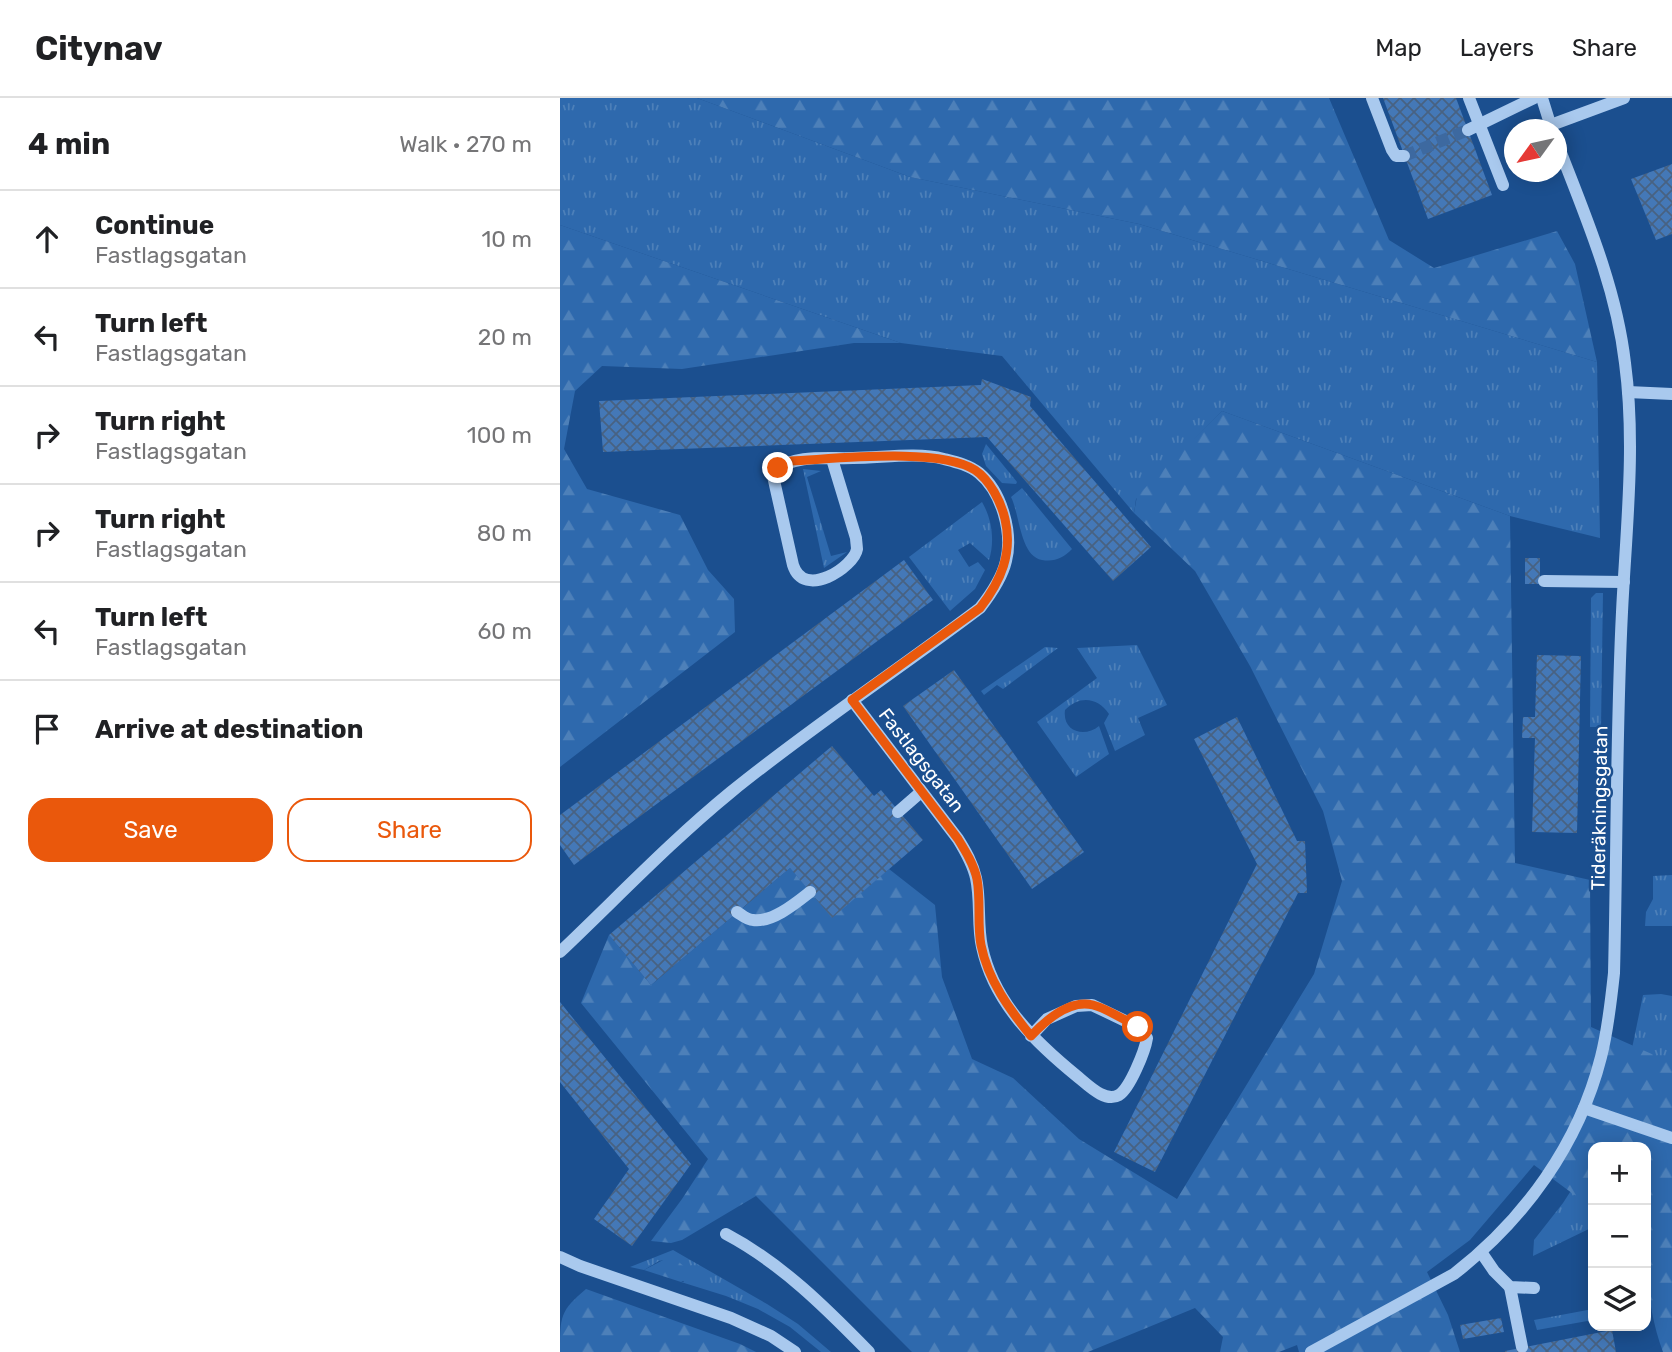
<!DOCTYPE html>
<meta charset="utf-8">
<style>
:root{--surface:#fff;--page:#f2f2f2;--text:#202124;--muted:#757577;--line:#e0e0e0;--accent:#ea580c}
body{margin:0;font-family:Rubik,sans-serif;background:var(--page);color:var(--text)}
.controls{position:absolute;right:21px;bottom:21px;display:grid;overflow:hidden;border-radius:14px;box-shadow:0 4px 18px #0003}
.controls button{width:63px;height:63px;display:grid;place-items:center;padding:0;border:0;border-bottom:2px solid var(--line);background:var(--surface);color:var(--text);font:35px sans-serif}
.compass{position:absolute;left:944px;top:21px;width:63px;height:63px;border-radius:50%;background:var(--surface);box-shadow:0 4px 18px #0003;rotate:237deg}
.stop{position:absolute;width:21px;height:21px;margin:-16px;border:5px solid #ea580c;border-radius:50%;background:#fff}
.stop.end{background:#ea580c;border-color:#fff;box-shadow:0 2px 7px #0008}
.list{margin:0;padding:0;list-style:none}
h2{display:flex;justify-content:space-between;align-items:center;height:91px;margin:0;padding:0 28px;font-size:30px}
h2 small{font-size:23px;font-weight:400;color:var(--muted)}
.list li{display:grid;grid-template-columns:46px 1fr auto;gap:21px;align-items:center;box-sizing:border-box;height:98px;padding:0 28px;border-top:2px solid var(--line)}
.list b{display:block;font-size:26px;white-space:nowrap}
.list p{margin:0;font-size:23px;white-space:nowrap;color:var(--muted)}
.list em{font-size:23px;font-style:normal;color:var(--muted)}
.actions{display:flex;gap:14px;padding:21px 28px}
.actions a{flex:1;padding:16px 0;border:2px solid var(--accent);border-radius:21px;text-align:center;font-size:24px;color:var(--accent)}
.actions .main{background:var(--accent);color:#fff}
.icon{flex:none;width:38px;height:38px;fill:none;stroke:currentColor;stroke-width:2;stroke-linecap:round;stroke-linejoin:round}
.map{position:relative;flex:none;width:1112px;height:1254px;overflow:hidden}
header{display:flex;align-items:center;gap:42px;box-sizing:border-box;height:98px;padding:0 35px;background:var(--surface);border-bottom:2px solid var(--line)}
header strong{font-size:33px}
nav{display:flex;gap:38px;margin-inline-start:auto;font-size:24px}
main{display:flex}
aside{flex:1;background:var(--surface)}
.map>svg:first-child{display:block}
.grass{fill:url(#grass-tufts)}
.forest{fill:url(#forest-firs)}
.building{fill:url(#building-cross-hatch)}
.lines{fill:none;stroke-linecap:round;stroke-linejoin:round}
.minor-tunnel{stroke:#3d69a0;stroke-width:12;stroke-dasharray:12 6;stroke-linecap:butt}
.minor{stroke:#a9c9ee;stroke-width:12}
.route{stroke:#ea580c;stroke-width:9}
.labels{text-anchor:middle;stroke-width:5;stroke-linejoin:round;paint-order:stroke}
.street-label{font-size:19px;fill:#fff;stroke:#1b4f8f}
</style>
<header>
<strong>Citynav</strong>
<nav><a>Map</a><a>Layers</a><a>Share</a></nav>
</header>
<main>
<aside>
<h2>4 min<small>Walk · 270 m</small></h2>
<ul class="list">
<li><svg class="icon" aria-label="ahead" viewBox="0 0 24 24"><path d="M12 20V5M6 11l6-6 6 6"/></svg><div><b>Continue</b><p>Fastlagsgatan</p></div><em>10 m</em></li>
<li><svg class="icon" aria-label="left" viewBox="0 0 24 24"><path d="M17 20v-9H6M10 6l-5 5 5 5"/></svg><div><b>Turn left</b><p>Fastlagsgatan</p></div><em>20 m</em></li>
<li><svg class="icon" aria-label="right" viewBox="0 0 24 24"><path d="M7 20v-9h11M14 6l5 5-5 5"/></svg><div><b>Turn right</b><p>Fastlagsgatan</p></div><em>100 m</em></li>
<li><svg class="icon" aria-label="right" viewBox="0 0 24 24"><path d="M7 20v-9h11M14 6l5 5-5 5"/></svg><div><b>Turn right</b><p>Fastlagsgatan</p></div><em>80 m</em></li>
<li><svg class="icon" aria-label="left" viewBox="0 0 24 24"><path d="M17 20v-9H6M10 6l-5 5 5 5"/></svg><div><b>Turn left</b><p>Fastlagsgatan</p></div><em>60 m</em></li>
<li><svg class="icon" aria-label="arrive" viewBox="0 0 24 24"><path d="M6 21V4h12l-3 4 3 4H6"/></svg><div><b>Arrive at destination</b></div></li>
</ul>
<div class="actions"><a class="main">Save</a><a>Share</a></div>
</aside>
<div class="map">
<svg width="1112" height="1254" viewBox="0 0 1112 1254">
<defs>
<pattern id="grass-tufts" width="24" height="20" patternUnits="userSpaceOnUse" patternTransform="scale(1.75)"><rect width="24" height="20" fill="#2e69ad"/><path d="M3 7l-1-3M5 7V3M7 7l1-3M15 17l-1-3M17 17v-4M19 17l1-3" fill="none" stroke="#4d80b9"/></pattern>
<pattern id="forest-firs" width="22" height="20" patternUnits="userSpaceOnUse" patternTransform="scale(1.75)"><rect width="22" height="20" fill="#2e69ad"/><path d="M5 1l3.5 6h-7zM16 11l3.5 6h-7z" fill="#4d80b9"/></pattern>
<pattern id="building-cross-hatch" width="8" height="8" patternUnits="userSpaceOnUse" patternTransform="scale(1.75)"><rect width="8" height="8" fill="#4478b7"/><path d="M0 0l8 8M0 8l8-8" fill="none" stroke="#486282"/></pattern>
</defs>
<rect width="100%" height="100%" fill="#1b4f8f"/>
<!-- grass -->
<g class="grass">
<polygon points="0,0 137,0 350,79 579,126 1037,264 1040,440 950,418 662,313 576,401 574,415 442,258 341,245 0,127"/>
<polygon points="426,346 457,384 456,386 442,385 426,368 422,356"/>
<polygon points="243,371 261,373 247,379 271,458 287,454 264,470"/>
<path d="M462,390L512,451C503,460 495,464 482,462C460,458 460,417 451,399Z"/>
<path d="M422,404C432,421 435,443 429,462L410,445L398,452L409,469L418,464L425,472L415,491L390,513L349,459Z"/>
<polygon points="1036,495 1043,495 1041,629 1030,629 1031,500"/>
<path d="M577,547L607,607L578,620L585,637L555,653L544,625L549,616C538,599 519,597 505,612C502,634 525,640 539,628L549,656L516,679L477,624L537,580L517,550Z"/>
<polygon points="485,549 498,550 443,591 437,587 424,597 421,593"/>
<polygon points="1112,777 1112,828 1085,828 1086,814 1093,801 1093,778"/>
<polygon points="1101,896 1112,898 1112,981 1069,965 1083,897"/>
<polygon points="1025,1071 1033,1083 1033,1129 973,1158 974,1142 1003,1105"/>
<polygon points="113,1152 207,1206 238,1226 271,1254 261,1254 230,1229 198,1211 166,1198 121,1184 124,1184 110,1161 99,1163 84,1172 70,1169"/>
<polygon points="1033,1211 1033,1222 977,1232 974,1222"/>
</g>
<!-- forest -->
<g class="forest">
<polygon points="137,0 769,0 829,142 874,170 997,133 1015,166 1037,264 579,126 350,79"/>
<polygon points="0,127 341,245 294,245 122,271 42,268 15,293 4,351 27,391 120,417 148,472 174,501 175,534 0,669"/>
<path d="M662,313L950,418L955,765L1030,782L1031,929L1112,965V1254H1103C1079,1189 1086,1118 1086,1049H1033V1096L1024,1104L974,1067L910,1142L867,1174L888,1217L900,1254H739L737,1247L719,1254H660L663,1239L635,1210L528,1254H352L196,1098L122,1142L111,1145L91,1143L122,1101L148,1061L21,905L49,837L91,887L230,770L272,819L329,771L375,807L382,879L412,961L453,980L519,1041L617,1101L754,876L782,783L763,713L690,568L635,473L574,415L577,398Z"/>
<polygon points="105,1161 115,1161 131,1174 131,1179 121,1184 84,1172"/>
<path d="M26,1191L180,1246L196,1254H0C0,1218 0,1213 26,1191Z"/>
</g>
<!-- building -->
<g class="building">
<polygon points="823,0 896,0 932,97 868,121"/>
<polygon points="1112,66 1112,136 1096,142 1071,81"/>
<polygon points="422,281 471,299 470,308 591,449 553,483 427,339 43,354 39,303 421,287"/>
<rect x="965" y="460" width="15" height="26"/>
<polygon points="344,462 373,502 14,767 0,747 0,717"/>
<polygon points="977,557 1021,558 1017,735 972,734 975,640 962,640 963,619 975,619"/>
<polygon points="394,572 524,754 472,791 343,608"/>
<polygon points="677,619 737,743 745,743 747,795 738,795 595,1074 554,1054 697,766 634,641"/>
<polygon points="272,648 314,698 321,692 363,742 272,820 230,770 91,887 49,837"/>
<polygon points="0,904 131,1066 72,1148 34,1121 69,1071 0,984"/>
<polygon points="941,1220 944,1234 903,1241 900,1227"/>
<polygon points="1052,1232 1056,1254 945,1254 945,1253"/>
</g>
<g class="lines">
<!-- minor-tunnel -->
<polyline class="minor-tunnel" points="844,58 908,32"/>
<!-- minor -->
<g class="minor">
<polyline points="812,0 832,52 836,58 844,58"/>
<polyline points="909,0 943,87"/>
<polyline points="982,0 992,32"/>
<polyline points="991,27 1064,0"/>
<polyline points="908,32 974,0"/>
<polyline points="1068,294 1112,296"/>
<polyline points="984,483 1064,484"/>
<path d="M292,602L398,741C406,754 413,766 416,780C421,802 417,827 422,849C434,905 475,944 518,979C528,987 545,1005 559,997C570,990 585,953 587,940L578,929L532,907L516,908L487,921L471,938"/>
<polyline points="338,714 361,694"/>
<path d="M177,814C182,817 187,822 193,822C212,825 236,805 250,794"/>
<path d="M0,854C57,800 111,743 171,694C251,629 338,572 420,510C431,496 442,480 446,463C453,435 442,394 419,375C409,367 396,364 384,361C356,354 322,360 293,360C269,361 235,356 216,372L213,378L233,467C244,502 294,469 297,451C297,450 296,441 296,440L272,361"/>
<polyline points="1024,1010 1112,1040"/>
<path d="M166,1136C221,1165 266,1210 309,1254"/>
<polyline points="921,1154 934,1173 950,1189 974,1190"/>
<polyline points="0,1159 20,1168 171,1220 211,1238 235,1254"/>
<polyline points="950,1189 962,1249"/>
<path d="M751,1254L894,1176C964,1122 1019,1046 1041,959C1048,932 1051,903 1054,875C1057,755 1056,634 1062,514C1066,432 1076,347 1065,265C1056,187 1024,115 996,42"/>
</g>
</g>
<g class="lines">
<!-- route -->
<path class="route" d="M218,370L231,363C275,361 379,349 415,372C430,382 441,404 445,421C453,455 441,483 420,510L292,602L398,741C406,754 414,767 417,781C421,803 417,826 421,847C428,882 449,911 471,938C486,922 510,901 533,907C548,911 564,922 578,929"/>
</g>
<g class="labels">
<!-- street labels -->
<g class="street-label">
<text transform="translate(362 662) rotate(52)" y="7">Fastlagsgatan</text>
<text transform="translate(1039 710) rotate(-89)" y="7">Tideräkningsgatan</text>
</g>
</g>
</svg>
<div class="controls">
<button>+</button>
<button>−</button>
<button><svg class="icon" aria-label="layers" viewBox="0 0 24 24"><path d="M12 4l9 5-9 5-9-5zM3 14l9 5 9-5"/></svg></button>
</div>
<svg class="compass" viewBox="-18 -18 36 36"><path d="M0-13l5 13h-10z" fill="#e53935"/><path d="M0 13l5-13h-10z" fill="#757577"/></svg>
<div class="stop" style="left:578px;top:929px"></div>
<div class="stop end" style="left:218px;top:370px"></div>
</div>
</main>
